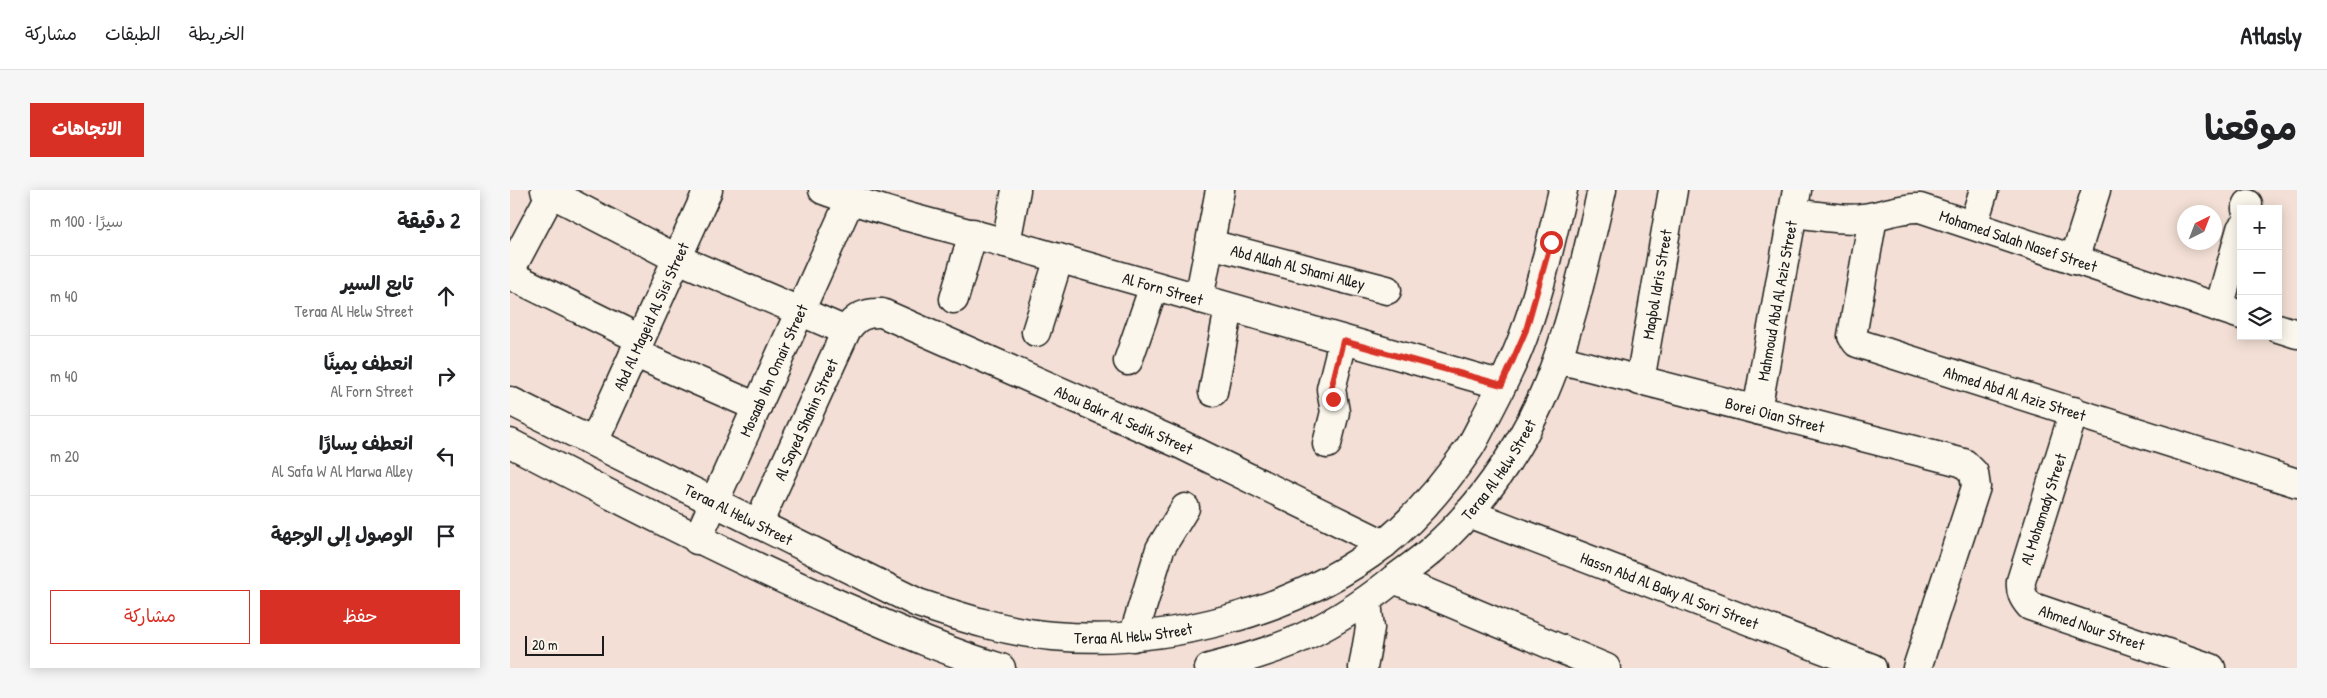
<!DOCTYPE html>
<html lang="ar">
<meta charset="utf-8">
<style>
:root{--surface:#fff;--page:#f6f6f6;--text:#202124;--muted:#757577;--line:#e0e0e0;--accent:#d93025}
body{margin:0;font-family:"Patrick Hand","Playpen Sans Arabic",sans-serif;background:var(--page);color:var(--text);direction:rtl}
.controls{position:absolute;right:15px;top:15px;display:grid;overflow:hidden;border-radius:0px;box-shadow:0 2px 12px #0003}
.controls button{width:45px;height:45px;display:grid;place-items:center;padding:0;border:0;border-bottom:1px solid var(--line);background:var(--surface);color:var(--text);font:25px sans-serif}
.compass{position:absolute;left:1667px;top:15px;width:45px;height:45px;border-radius:50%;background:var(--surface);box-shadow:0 2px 12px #0003;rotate:42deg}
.scale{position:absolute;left:15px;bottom:12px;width:79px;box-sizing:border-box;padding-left:5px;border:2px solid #1c1c1c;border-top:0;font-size:14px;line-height:18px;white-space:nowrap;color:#1c1c1c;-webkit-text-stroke:4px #fbf7ec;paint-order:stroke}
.stop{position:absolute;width:15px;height:15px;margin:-11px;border:4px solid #d93025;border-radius:50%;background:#fff}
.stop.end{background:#d93025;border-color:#fff;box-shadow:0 1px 5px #0008}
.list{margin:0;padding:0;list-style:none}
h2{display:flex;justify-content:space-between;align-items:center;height:65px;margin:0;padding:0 20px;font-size:21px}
h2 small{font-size:16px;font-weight:400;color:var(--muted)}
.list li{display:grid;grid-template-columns:32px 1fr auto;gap:15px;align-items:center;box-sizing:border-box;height:80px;padding:0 20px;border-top:1px solid var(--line)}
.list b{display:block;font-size:19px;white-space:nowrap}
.list p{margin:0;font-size:16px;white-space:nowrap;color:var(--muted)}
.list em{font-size:16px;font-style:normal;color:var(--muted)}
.actions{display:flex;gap:10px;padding:15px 20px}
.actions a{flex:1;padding:11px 0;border:1px solid var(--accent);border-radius:0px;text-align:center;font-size:18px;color:var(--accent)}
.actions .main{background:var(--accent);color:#fff}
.icon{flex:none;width:28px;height:28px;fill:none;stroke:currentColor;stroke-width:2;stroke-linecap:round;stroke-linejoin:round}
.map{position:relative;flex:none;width:1787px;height:478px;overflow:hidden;direction:ltr;border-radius:0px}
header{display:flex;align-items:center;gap:30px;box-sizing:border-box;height:70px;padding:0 25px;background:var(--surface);border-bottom:1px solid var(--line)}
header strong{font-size:24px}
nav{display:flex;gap:28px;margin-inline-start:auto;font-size:18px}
.intro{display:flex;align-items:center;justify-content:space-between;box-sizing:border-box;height:120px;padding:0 30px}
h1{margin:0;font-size:35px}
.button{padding:12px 22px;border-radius:0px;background:var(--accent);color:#fff;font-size:18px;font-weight:700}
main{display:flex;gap:30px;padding:0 30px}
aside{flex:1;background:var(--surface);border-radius:0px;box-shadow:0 2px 12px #0003}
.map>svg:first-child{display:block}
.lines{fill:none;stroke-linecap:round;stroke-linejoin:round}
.minor-casing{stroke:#1c1c1c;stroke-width:31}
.minor{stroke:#fbf7ec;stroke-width:28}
.route{stroke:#d93025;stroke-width:6}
.labels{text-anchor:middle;stroke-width:4;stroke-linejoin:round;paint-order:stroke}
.street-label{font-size:16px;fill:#1c1c1c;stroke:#fbf7ec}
</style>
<header>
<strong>Atlasly</strong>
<nav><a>الخريطة</a><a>الطبقات</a><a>مشاركة</a></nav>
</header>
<div class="intro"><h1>موقعنا</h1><a class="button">الاتجاهات</a></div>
<main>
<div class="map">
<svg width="1787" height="478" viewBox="0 0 1787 478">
<rect width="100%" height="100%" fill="#f3dfd5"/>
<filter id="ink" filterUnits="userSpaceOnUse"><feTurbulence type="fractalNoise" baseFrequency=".02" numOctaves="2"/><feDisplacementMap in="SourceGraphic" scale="10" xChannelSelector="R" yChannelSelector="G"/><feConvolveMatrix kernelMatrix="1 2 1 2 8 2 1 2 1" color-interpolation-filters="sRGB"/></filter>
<g filter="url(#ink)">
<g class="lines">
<!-- minor casing -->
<g class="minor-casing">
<g id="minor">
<polyline points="35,0 168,69 336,141"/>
<path id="s1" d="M313,0C383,26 457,41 527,62C682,107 837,152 992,195"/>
<polyline points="1736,19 1738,14"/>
<path id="s2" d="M1283,23C1305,25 1330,31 1353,28C1373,26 1389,17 1410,18L1731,125"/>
<path id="s3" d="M1363,27L1342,146L1347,153L1787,293"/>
<polyline points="1463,35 1474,0"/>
<polyline points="496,53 506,0"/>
<path id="s4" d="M700,54L877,100"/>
<polyline points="1564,70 1586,0"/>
<polyline points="0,81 43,0"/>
<polyline points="0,85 130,149"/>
<polyline points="444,109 463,43"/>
<polyline points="689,109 710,0"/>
<polyline points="1709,118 1731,39"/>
<polyline points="1768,138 1787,144"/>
<polyline points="526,142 549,68"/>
<polyline points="124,163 247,217"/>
<path id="s5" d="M1048,169L1454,273L1464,283L1466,297L1407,478"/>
<polyline points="618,171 644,96"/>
<path id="s6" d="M1130,191L1163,0"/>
<polyline points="703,202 719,118"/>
<path id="s7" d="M0,211L408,413C453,428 497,442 543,446C655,456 784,423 874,354C907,327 936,292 960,257C968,244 974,230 981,217C994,192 1007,166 1016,139C1032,94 1042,46 1053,0"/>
<path id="s8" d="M1247,220L1287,0"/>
<path id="s9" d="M1564,221L1511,391C1510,402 1513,408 1520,416L1701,478"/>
<path id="s10" d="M84,252L198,0"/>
<path d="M0,253C108,309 215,364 326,413C381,437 434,461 491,478"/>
<polyline points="817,254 825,222 821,199 833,151"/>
<path id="s11" d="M958,323L1362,478"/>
<path id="s12" d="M248,334L336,141C345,127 355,122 372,123L672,255L874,354"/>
<path id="s13" d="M187,350L340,10"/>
<polyline points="884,389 1096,478"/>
<polyline points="623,447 650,359 675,318"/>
<path id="s14" d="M699,478C727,471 755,463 782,452C820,436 853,414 884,389C897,379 911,370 923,359C968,319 1006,265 1031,210C1060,146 1076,68 1092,0"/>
<polyline points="853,478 860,438 857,412"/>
</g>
</g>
<!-- minor -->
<use href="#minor" class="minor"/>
</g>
</g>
<g class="lines" filter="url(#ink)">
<!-- route -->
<polyline class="route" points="823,209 821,199 833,151 992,195 1016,140 1041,52"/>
</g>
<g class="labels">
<!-- street labels -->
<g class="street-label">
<text dy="6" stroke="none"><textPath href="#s2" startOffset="232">Mohamed Salah Nasef Street</textPath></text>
<text dy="6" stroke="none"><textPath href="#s4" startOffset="91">Abd Allah Al Shami Alley</textPath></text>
<text dy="6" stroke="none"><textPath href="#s6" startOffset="98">Maqbol Idris Street</textPath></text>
<text dy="6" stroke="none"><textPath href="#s1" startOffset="354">Al Forn Street</textPath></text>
<text dy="6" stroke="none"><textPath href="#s8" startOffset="111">Mahmoud Abd Al Aziz Street</textPath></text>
<text dy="6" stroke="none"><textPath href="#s10" startOffset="138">Abd Al Mageid Al Sisi Street</textPath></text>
<text dy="6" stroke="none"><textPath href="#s13" startOffset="186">Mosaab Ibn Omair Street</textPath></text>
<text dy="6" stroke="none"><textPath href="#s3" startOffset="295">Ahmed Abd Al Aziz Street</textPath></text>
<text dy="6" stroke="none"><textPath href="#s5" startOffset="224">Borei Oian Street</textPath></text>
<text dy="6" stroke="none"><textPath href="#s12" startOffset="115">Al Sayed Shahin Street</textPath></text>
<text dy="6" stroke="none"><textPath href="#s12" startOffset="519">Abou Bakr Al Sedik Street</textPath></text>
<text dy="6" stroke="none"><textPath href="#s14" startOffset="360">Teraa Al Helw Street</textPath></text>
<text transform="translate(1533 319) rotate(-72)" y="6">Al Mohamady Street</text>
<text dy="6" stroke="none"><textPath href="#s7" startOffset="255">Teraa Al Helw Street</textPath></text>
<text dy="6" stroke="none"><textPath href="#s11" startOffset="216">Hassn Abd Al Baky Al Sori Street</textPath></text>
<text dy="6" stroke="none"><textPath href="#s9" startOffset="271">Ahmed Nour Street</textPath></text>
<text dy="6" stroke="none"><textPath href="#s7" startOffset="675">Teraa Al Helw Street</textPath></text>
</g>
</g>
</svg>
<div class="controls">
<button>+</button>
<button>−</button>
<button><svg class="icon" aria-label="layers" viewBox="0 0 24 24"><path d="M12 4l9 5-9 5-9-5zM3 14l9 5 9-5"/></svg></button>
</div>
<svg class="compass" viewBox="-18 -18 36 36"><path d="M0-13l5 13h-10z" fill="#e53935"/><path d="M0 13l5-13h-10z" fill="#757577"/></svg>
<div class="scale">20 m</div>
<div class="stop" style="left:1041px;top:52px"></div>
<div class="stop end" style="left:823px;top:209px"></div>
</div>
<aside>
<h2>2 دقيقة<small>سيرًا · 100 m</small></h2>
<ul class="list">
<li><svg class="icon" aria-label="ahead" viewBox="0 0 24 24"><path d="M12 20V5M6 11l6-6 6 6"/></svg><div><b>تابع السير</b><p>Teraa Al Helw Street</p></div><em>40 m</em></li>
<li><svg class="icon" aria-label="right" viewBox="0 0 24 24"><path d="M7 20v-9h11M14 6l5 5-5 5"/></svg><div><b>انعطف يمينًا</b><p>Al Forn Street</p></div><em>40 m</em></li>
<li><svg class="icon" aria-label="left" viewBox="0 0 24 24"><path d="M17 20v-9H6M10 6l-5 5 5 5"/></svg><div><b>انعطف يسارًا</b><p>Al Safa W Al Marwa Alley</p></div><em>20 m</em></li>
<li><svg class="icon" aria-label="arrive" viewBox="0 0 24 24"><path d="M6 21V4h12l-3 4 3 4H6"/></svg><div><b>الوصول إلى الوجهة</b></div></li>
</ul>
<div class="actions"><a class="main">حفظ</a><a>مشاركة</a></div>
</aside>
</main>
